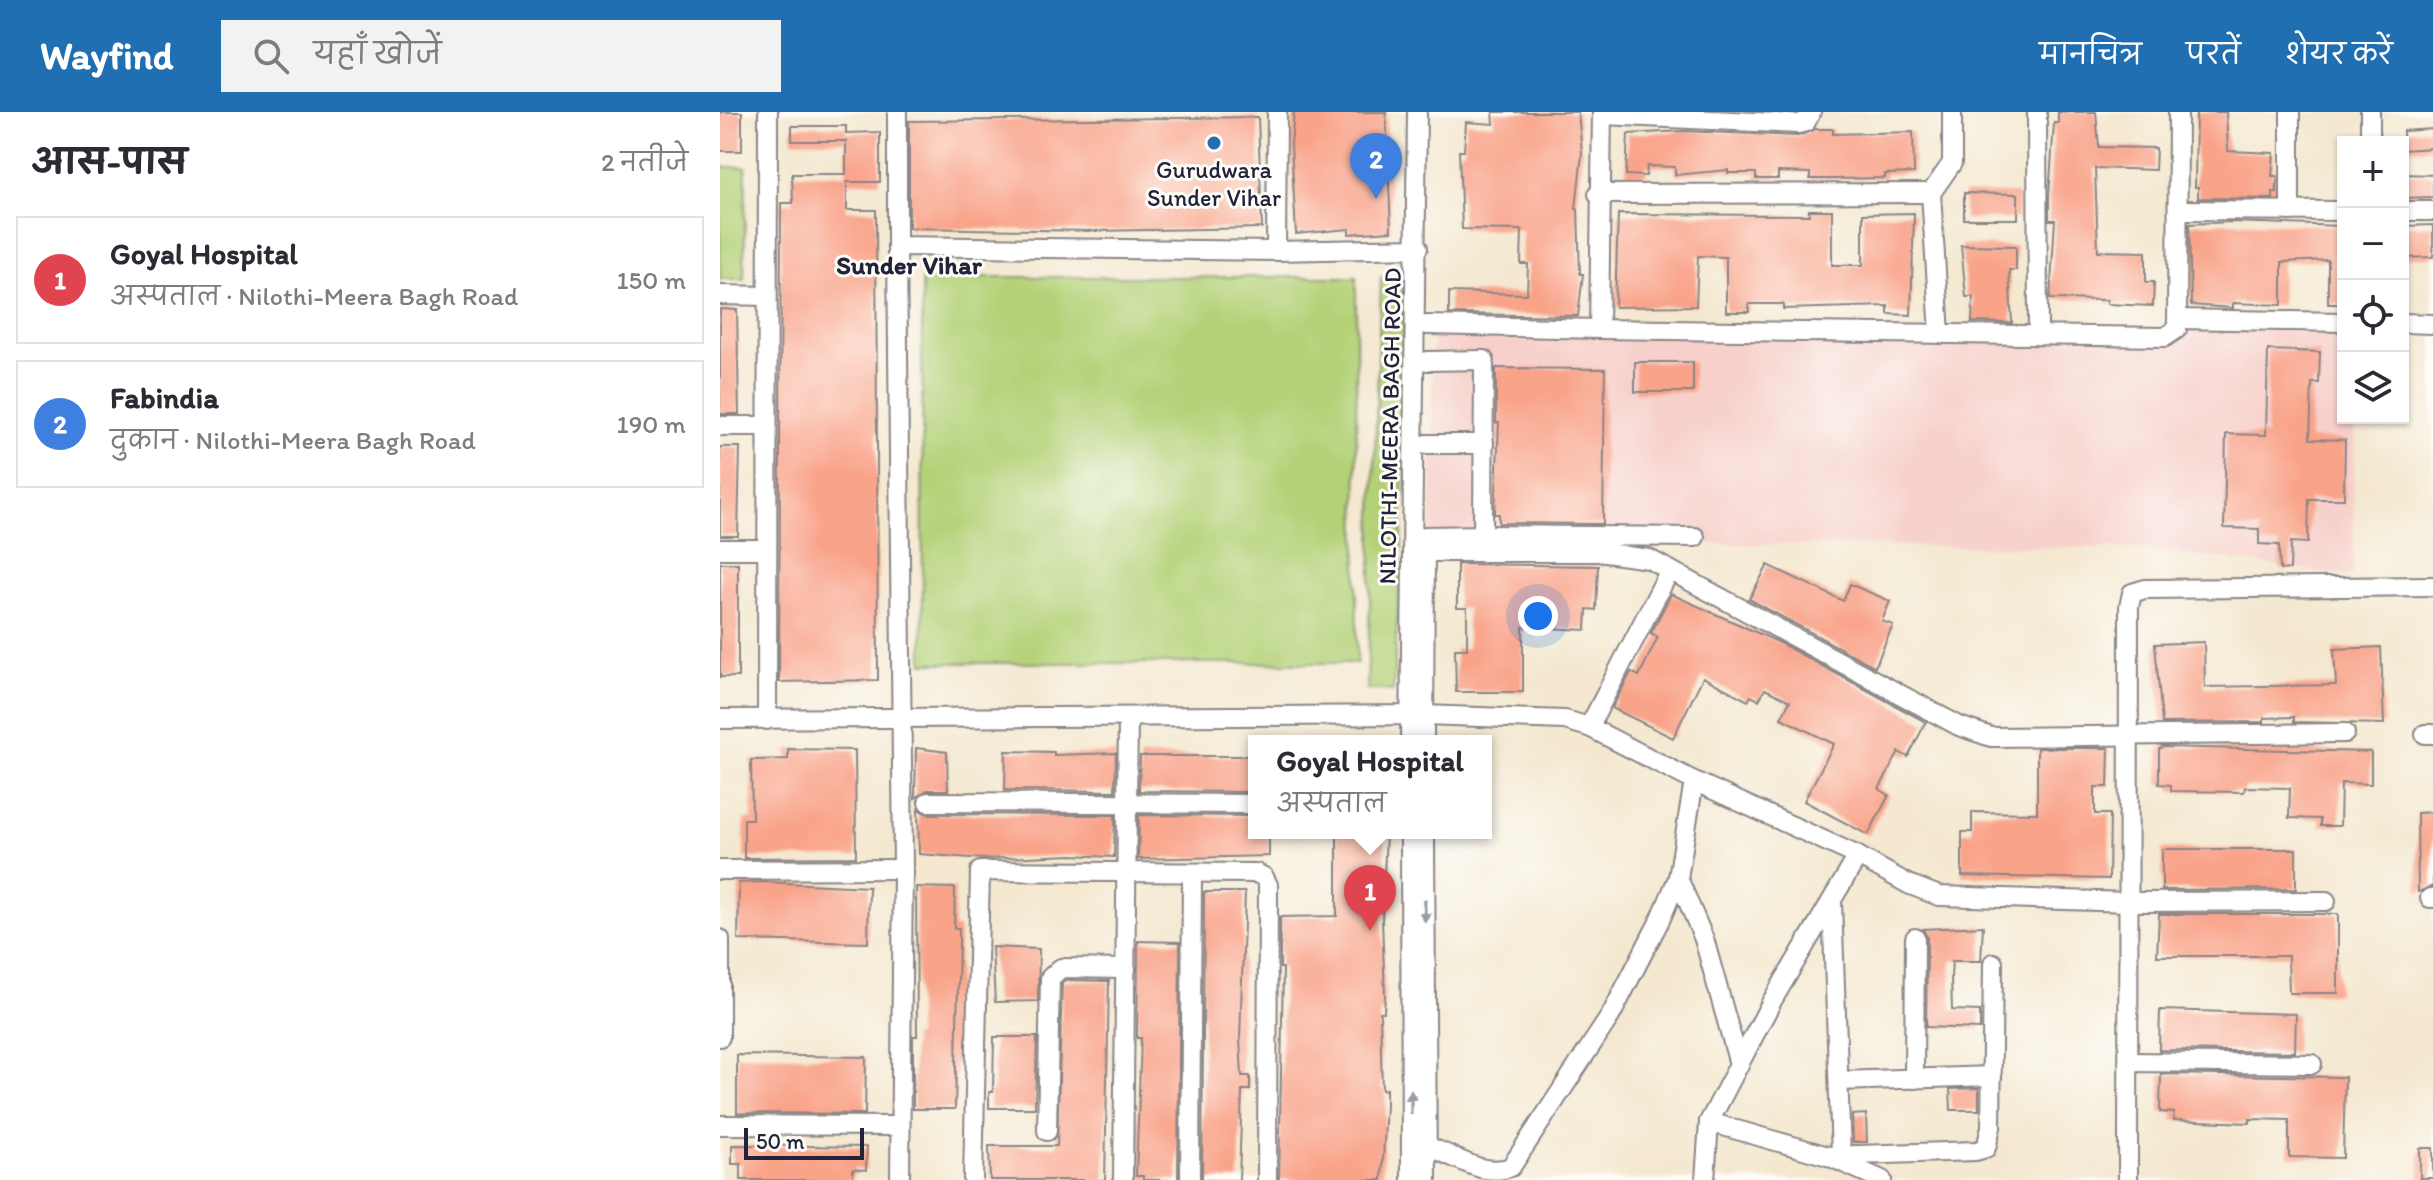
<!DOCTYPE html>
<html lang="hi">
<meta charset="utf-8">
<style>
:root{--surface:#fff;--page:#f2f2f3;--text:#2b2b33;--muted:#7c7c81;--line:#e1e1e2;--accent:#1f6fb2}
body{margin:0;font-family:Itim,"Playpen Sans Deva",sans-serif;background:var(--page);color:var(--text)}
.controls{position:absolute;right:24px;top:24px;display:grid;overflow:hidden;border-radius:0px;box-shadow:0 2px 6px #0004}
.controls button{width:72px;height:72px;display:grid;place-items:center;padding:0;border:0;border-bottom:2px solid var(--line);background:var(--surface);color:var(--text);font:40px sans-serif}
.scale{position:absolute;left:24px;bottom:20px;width:120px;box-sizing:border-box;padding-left:8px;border:4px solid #22223b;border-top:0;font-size:22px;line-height:28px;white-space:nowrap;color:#22223b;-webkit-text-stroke:6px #fdfcf7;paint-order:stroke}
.you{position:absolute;left:818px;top:504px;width:28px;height:28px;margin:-20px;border:6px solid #fff;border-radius:50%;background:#1a73e8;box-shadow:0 0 0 12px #1a73e833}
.badge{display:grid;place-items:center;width:52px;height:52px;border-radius:50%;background:var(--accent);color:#fff;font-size:26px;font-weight:700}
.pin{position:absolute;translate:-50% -66px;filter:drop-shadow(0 2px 4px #0008)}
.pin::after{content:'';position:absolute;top:42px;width:28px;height:24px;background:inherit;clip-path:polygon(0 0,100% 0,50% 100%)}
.popup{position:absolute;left:528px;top:623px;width:244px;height:104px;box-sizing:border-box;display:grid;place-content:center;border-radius:0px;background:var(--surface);filter:drop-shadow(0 2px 6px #0005);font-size:26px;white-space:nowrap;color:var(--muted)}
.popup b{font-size:30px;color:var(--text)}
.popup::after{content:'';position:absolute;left:50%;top:100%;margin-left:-16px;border:16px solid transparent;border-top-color:var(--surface)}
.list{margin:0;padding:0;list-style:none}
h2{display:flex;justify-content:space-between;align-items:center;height:104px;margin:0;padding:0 32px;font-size:34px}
h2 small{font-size:26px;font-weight:400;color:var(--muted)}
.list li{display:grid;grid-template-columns:52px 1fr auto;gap:24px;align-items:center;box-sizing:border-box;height:128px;margin:0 16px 16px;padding:0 16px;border:2px solid var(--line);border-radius:0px}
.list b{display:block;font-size:30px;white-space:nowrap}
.list p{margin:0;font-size:26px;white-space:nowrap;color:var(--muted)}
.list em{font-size:26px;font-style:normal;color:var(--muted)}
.icon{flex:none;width:44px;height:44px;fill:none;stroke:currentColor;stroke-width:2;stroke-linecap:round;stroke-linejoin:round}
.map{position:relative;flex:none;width:1713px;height:1068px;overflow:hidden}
header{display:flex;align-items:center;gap:48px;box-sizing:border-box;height:112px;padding:0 40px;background:var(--accent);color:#fff}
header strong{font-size:38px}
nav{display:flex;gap:44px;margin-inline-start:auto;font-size:28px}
.search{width:560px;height:72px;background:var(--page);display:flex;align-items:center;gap:20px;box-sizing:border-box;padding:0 28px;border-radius:0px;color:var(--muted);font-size:30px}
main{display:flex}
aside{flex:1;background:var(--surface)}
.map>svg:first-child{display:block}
.built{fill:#f7d0cb}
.green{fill:#b4d177;stroke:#6b7a59;stroke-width:2}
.building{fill:#f9a389}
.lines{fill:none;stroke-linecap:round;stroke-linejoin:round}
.minor-casing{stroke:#8b8586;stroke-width:22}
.minor{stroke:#fff;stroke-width:18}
.oneway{fill:#9c9ca7}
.poi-dot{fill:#1f6fb2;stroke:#fdfcf7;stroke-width:3}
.labels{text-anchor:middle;stroke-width:6;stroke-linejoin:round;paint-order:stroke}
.poi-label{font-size:24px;fill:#22223b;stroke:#fdfcf7}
.street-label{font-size:24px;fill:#22223b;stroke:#fdfcf7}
.neighbourhood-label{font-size:26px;font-weight:bold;fill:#22223b;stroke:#fdfcf7}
</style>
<header>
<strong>Wayfind</strong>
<div class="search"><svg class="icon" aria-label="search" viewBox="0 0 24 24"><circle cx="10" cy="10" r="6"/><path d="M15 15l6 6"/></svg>यहाँ खोजें</div>
<nav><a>मानचित्र</a><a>परतें</a><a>शेयर करें</a></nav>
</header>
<main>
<aside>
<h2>आस-पास<small>2 नतीजे</small></h2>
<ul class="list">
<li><span class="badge" style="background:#e0444e">1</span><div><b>Goyal Hospital</b><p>अस्पताल · Nilothi-Meera Bagh Road</p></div><em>150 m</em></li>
<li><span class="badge" style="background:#3f7fe0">2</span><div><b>Fabindia</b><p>दुकान · Nilothi-Meera Bagh Road</p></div><em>190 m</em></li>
</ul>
</aside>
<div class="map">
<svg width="1713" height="1068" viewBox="0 0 1713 1068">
<rect width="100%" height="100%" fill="#fdfcf7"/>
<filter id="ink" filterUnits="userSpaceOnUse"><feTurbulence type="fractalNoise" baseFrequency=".0125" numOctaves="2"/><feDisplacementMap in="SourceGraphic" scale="16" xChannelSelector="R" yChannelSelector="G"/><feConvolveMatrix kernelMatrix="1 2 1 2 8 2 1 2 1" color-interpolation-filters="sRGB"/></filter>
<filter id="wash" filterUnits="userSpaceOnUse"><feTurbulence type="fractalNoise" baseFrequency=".006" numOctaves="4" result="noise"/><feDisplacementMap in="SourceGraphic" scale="32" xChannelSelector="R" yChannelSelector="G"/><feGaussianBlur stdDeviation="1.8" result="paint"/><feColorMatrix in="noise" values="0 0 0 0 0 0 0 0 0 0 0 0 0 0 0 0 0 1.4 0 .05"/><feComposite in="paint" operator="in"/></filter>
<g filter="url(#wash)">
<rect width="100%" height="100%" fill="#f4e8d0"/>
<!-- built -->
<polygon class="built" points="713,215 1623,219 1623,306 1635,306 1633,464 1419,436 893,431 711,435"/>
<!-- green -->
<g class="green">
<polygon points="0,55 26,55 24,167 0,167"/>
<polygon points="202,165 636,165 637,551 203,551"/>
<polygon points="661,165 685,172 682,430 673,579 647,577"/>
</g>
<g id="blocks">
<!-- building -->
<g class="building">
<rect x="0" y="0" width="22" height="39"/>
<polygon points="574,0 666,0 671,119 629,122 629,117 576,122 571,32"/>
<polygon points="773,0 858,0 862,41 856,97 858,97 860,162 863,162 858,204 729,202 729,180 807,182 808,152 801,152 802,118 742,117 739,39 744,39 746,10 774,12"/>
<polygon points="1338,0 1376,0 1379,35 1436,36 1435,58 1375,56 1378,139 1426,140 1426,170 1434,170 1433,194 1387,192 1387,188 1330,187 1335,108 1329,108 1329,85 1334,11 1338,11"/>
<polygon points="1476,0 1506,0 1508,39 1554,41 1552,64 1557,64 1557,80 1553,80 1553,87 1478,86 1478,75 1475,75"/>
<polygon points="538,5 542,116 374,119 189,116 189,9"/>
<polygon points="72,14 126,14 126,21 160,20 160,70 127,70 127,98 156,98 158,568 59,570 61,91 73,91 72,62 126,62 126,29 72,29"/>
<polygon points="1096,17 1113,17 1113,22 1193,20 1194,61 1165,62 1165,66 1113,67 1090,67 1090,61 1058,60 1058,67 1036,67 1036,61 1008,61 1008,58 955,63 955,55 927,54 926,64 906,63 908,22 963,19 1078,24"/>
<polygon points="1713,17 1713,36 1683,38 1683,19"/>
<polygon points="1683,62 1713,63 1713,85 1683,86"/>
<polygon points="1244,81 1298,82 1298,107 1244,107"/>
<polygon points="1089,98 1112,98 1112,153 1143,153 1143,102 1194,101 1191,203 1168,202 1168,194 1063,197 1063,192 1029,192 1029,200 1006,200 1006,145 978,144 976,194 895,195 898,102 1089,103"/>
<polygon points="1511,110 1623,114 1623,192 1608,192 1608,148 1562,150 1562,193 1513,191 1513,196 1471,193 1469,112"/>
<polygon points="1713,113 1713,145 1683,146 1683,114"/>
<polygon points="1241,133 1296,134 1296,158 1289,158 1292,211 1252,210 1253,185 1246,185"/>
<polygon points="0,197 17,198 19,302 0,302"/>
<polygon points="1548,238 1600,240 1599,271 1592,271 1590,327 1625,328 1624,387 1589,387 1588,431 1571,430 1570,457 1560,458 1559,433 1539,432 1539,417 1504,416 1506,322 1546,323"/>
<rect x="915" y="250" width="58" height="30"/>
<polygon points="776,256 885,257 883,412 779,411 779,402 775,402 779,311 776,311"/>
<polygon points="0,335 20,335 18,424 0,424"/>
<rect x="0" y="451" width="18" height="114"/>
<polygon points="737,452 878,454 876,498 867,497 866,518 803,515 803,580 736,580 735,537 747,537 747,496 737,496"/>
<polygon points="1048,453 1123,489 1130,472 1170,489 1162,509 1173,513 1155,555 1029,487"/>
<polygon points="951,482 1058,530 1206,610 1188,645 1179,640 1159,677 1169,683 1148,723 1084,689 1114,632 1061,606 1070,589 1045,577 1039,588 1031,584 1028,589 983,565 953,626 892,596 911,560 919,564 938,525 931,521"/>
<polygon points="1484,530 1485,575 1616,573 1614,537 1661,535 1664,612 1574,610 1574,605 1544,606 1544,610 1442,611 1435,532"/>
<polygon points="1443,635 1651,640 1651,672 1621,671 1620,714 1600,714 1600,707 1569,706 1570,676 1525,675 1524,680 1451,679 1451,673 1439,672 1439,637"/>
<polygon points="196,636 227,640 228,678 207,678 195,686"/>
<polygon points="1317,636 1389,636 1388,675 1375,675 1375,702 1390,702 1389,767 1242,764 1242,720 1252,720 1252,700 1317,701"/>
<polygon points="68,637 135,638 136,745 24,746 24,707 32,707 31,648 68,647"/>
<polygon points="286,639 334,640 334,643 396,641 395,679 285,678"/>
<polygon points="420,644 534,644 534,680 419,679"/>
<polygon points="198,697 208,702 395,703 394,745 351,743 264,747 199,742"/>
<polygon points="1713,700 1713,774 1698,780 1697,701"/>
<polygon points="419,703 534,704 534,721 549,721 549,744 418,747"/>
<polygon points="617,721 666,721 662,808 665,883 664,900 660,900 662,978 666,977 666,992 662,1068 559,1068 563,856 560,856 560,805 617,804"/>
<polygon points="1442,737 1576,737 1576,777 1442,778"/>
<polygon points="43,770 149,775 148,831 18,828 19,771"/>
<polygon points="196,775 235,776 234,816 239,816 239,830 235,997 193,997 193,924 197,924"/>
<polygon points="484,780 525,780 520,927 522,964 530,964 530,978 522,978 519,1068 482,1068"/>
<polygon points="1439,802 1618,802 1618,881 1569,881 1568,844 1437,844"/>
<polygon points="1263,814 1261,849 1232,849 1231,865 1232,898 1260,899 1260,917 1206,915 1207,826 1203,817"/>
<polygon points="418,829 460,830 458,1068 423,1068 423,1064 416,1064 421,926 417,926"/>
<polygon points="272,835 319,837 318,889 275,890"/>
<polygon points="346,868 389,869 385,1068 270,1068 269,1034 337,1034 342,871"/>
<polygon points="1440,898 1576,902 1575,940 1439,938"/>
<polygon points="274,925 317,925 315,996 269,996 269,980 273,980"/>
<polygon points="17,943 146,945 145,1002 17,1001"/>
<polygon points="1441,962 1625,965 1623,1046 1569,1045 1569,1008 1530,1007 1530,1011 1453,1008 1454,1001 1440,1000"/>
<polygon points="1259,976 1259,998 1231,998 1230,977"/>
<polygon points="1146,1002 1147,1030 1133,1030 1132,1003"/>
<polygon points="12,1033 147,1035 146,1058 133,1057 133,1068 21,1068 21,1052 12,1052"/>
<rect x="1700" y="1036" width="13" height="30"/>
</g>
</g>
</g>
<g filter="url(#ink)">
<use href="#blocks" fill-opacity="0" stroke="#8b8586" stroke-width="2"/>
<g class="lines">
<!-- minor casing -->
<g class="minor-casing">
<g id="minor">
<polyline points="177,0 177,134 556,139"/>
<polyline points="557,0 556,139 698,136"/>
<polyline points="882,0 879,217 1445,225 1457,217 1458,0"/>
<polyline points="1317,0 1318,223"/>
<polyline points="882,3 1078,12 1086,10 1091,0"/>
<polyline points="1650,30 1650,0"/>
<polyline points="878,82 1211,81"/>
<polyline points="1458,98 1623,99"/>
<polyline points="1570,99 1570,0"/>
<polyline points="1683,99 1713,99"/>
<polyline points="177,134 183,757 180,1068"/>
<polyline points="0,183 47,184"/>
<polyline points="1457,207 1623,210"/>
<polyline points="1683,211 1713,212"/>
<polyline points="707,213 879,217"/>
<polyline points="1220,222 1211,81 1232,51 1232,0"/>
<polyline points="0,314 47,314"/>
<polyline points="706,332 764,332"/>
<polyline points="763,423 975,425"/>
<polyline points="705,424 763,423 764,248 707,249"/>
<polyline points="0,437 47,437"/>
<polyline points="692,440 878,440 929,447 1239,614 1271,625 1625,621"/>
<polyline points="0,607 704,603 845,608 869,615 974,669 1138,744 1188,772 1219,784 1410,790 1606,789"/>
<polyline points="47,608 48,0"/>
<polyline points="869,615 950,458"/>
<polyline points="1705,622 1713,622"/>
<polyline points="690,629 697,0"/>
<polyline points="704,629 705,431"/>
<polyline points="208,690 534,692"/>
<polyline points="690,721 691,1068"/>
<polyline points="705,721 707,1068"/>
<polyline points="0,758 183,757"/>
<polyline points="958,766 984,827 1019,952"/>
<polyline points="1710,786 1713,786"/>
<polyline points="1112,790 1121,1043"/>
<polyline points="0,827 0,925"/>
<polyline points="1409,950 1592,952"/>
<polyline points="1194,967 1195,826"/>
<polyline points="1119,969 1272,964"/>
<polyline points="989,1010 1108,1044 1162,1068"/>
<polyline points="0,1013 180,1014"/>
<polyline points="327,1019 330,866 341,856 406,857"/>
<path d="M691,1032C726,1033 756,1068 791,1055L891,903L941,806L958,766L974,669"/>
<polyline points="1108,1044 1256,1039 1266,1036 1271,1015 1273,851"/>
<polyline points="253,1068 260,759 536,761 544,765 548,773 547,1068"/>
<polyline points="403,1068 408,605"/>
<polyline points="470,1068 472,761"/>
<polyline points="985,1068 989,1010 1052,889 1138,744"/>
<polyline points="1408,1068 1409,495 1412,481 1425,477 1713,474"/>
</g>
</g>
<!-- minor -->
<use href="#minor" class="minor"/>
</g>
<!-- one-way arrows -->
<defs><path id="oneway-solid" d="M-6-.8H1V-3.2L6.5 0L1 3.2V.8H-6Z" transform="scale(2)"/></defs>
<g class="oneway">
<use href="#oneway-solid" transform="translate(705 799) rotate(89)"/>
<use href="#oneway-solid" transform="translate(691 990) rotate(-90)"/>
</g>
</g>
<!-- markers -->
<circle class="poi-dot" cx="494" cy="31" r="8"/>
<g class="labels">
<!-- poi labels -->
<g class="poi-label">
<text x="494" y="66">Gurudwara<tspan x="494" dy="28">Sunder Vihar</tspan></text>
</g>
<!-- street labels -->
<g class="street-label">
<text transform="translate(670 314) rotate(-89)" y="8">NILOTHI-MEERA BAGH ROAD</text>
</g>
<!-- neighbourhood labels -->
<g class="neighbourhood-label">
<text x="189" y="162">Sunder Vihar</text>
</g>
</g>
</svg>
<div class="controls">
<button>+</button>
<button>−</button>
<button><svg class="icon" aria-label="locate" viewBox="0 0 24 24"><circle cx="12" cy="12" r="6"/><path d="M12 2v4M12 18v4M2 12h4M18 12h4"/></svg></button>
<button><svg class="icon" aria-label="layers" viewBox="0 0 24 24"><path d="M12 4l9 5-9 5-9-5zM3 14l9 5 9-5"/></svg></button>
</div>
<div class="scale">50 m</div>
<div class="you"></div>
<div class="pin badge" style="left:650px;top:819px;background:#e0444e">1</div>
<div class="popup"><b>Goyal Hospital</b>अस्पताल</div>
<div class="pin badge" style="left:656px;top:87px;background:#3f7fe0">2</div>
</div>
</main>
